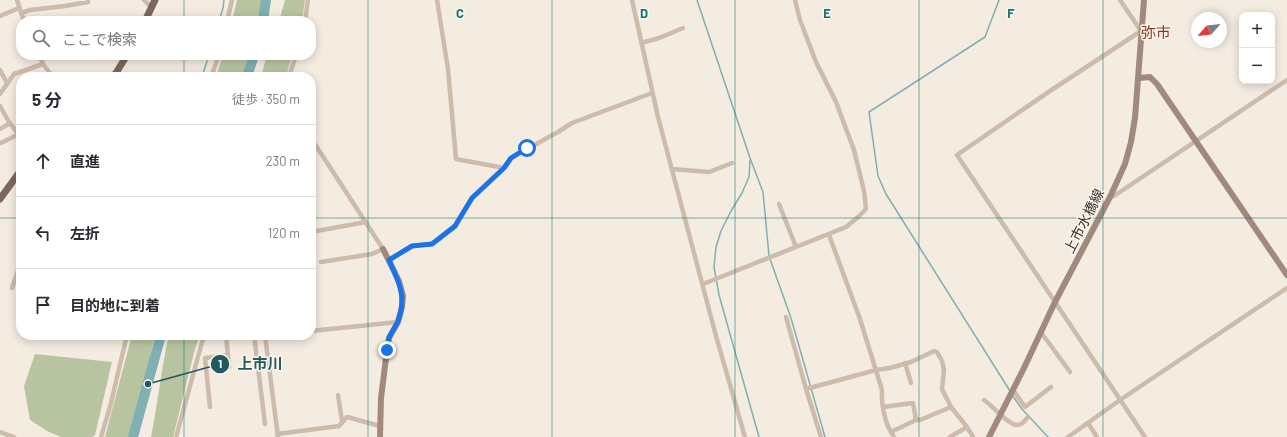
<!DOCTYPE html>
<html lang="ja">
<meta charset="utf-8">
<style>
:root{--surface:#fff;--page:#f2f2f3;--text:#2b2b33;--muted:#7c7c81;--line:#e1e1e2}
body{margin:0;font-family:Barlow,"Noto Sans JP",sans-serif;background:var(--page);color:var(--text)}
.controls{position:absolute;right:12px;top:12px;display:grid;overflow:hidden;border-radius:8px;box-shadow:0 2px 10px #0003}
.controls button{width:36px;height:36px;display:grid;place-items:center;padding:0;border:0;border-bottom:1px solid var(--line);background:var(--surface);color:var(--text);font:20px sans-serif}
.compass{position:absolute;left:1191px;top:12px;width:36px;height:36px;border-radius:50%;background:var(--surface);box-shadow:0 2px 10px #0003;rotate:243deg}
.stop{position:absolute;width:12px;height:12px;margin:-9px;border:3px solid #1a73e8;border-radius:50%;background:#fff}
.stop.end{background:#1a73e8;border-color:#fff;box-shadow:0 1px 4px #0008}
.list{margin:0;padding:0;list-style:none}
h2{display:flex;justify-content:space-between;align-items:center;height:52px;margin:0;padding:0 16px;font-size:17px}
h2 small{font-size:13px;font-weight:400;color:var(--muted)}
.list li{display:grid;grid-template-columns:26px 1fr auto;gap:12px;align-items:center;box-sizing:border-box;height:72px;padding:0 16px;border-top:1px solid var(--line)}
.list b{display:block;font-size:15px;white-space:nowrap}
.list em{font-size:13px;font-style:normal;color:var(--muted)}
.icon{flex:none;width:22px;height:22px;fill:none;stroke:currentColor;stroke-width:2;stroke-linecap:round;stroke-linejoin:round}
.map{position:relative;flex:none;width:1287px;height:437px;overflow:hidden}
.search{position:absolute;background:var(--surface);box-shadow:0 2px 10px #0003;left:16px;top:16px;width:300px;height:44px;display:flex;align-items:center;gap:10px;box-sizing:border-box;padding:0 14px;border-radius:16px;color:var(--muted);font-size:15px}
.panel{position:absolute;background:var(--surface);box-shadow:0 2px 10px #0003;left:16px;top:72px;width:300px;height:268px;border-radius:16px}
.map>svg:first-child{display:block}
.green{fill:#b8c4a0}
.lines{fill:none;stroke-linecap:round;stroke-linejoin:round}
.stream{stroke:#7fb0b2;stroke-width:1.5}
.river{stroke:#7fb0b2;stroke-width:10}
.street{stroke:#cdbbac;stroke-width:4.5}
.secondary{stroke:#a18a7d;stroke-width:6}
.primary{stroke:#7d675c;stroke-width:7}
.route{stroke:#1a73e8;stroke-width:5}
.grid{fill:none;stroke:#0f766e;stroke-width:1;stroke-opacity:0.55}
.labels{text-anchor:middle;stroke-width:3;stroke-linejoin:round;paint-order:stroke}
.street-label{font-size:14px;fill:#3b302b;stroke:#fbf5ee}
.neighbourhood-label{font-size:15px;fill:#8c3b22;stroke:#fbf5ee}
.grid-label{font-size:13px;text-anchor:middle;font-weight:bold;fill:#0f766e;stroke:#fbf5ee;stroke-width:3;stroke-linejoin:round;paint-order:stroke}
.leader{fill:none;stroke:#1f5a5e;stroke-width:1.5}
.callout-dot{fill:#1f5a5e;stroke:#fbf5ee;stroke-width:1.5}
.mark-label{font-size:12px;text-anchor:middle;font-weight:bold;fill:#fff}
.callout-label{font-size:15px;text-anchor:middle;font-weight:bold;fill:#1f5a5e;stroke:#fbf5ee;stroke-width:3;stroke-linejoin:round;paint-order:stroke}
</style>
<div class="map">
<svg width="1287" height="437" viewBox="0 0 1287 437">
<rect width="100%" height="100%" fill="#f4ebe1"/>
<!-- green -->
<g class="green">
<polygon points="237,0 261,0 263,21 232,21"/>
<polygon points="285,0 305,0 302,21 279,21"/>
<polygon points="223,55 253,55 243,77 216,77"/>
<polygon points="267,55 292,55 286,77 261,77"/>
<polygon points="132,335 155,335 142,394 137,437 105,437"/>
<path d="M169,335H200L195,349L173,437H151C158,403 161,369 169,335Z"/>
<polygon points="35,354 112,362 95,435 92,437 61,437 47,431 30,420 24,386"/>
</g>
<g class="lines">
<!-- stream -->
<g class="stream">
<polyline points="697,0 750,158 763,192 769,256"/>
<polyline points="999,0 985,37 869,112 878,176 886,194 1010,391"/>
<polyline points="219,21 223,8 224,0"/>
<polyline points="202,77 209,55"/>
<polyline points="750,160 749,177 742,193 731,211 721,231 716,247 714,267 719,295 759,437"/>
<polyline points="770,259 791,318 825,437"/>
<polyline points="1012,395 1022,409 1048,437"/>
</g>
<!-- river -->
<g class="river">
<polyline points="263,21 266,0"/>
<polyline points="247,77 254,55"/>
<polyline points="133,437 161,335"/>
</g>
<!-- street -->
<g class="street">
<polyline points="17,0 24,21"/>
<polyline points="144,0 151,7"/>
<polyline points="437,0 448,69 456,159 504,168"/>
<polyline points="632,0 658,117 716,336 745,437"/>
<polyline points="1120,0 1141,31 1047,93 957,155 1145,437"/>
<polyline points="21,13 30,10 65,6 88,2 88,0"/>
<polyline points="0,16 19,8"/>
<polyline points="227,21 232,0"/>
<polyline points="305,21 308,0"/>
<polyline points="641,43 659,38 683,28"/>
<polyline points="39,55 43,64 53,77"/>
<polyline points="0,70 7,83"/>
<polyline points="211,77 219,55"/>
<polyline points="289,77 296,55"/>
<polyline points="0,94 14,74 43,64"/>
<polyline points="0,106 9,122 21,137"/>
<polyline points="0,129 10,123"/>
<polyline points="311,138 383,249 372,254 321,262"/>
<polyline points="1,143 19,134"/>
<polyline points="672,169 709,172 732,163"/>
<polyline points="1110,197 1114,196 1287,80"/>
<polyline points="779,204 796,247"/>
<polyline points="311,232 366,222"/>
<path d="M829,235L860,319L882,390C881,406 885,424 894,437"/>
<polyline points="389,260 412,246 432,244 455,227 472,198 504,168 511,158 558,132 572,123 652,93"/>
<polyline points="703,284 846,227 857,218 866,209 864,191 854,150 836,102 816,62 800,20 795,0"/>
<polyline points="12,288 21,262"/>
<polyline points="786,317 806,389"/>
<polyline points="311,331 398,322"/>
<polyline points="1041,333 1046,339 1070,372"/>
<polyline points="226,335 229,367"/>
<polyline points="254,335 265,424"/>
<polyline points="265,335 278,437"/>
<polyline points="905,363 911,383"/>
<polyline points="1013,390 1025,407 1051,387"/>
<polyline points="338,395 342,421"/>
<path d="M984,400C993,406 1007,424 1017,425C1021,425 1025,421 1027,418"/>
<polyline points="210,407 205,358 228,355"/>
<polyline points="883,407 913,403 916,420"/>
<polyline points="1088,423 1097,437"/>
<polyline points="0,432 14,437"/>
<polyline points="891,432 916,420 920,420 951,407 967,427"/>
<polyline points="277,434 339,426 347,417 380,426"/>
<polyline points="101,437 110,407 127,335"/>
<polyline points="176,437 204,335"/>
<polyline points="821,437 806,389 876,370 890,368 911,362 934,351 937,352 942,361 944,370 942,389 951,407"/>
<polyline points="950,437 967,427 973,437"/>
<polyline points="1068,437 1120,400 1287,288"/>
</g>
<!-- secondary -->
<g class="secondary">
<polyline points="1139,78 1150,77 1157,84 1287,275"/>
<polyline points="380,437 381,398 387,350 389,338 398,322 402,307 403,296 399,281 383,249"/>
<polyline points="989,437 1024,368 1055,302 1110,197 1125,164 1131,142 1135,118 1144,0"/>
</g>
<!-- primary -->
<g class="primary">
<polyline points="145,21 155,0"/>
<polyline points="112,77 116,73 127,55"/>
<polyline points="0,199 21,170"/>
</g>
</g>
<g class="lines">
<!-- route -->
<path class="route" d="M387,350C388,346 388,342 389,338C391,332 396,327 398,321C407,297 399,282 389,260L412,246L432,244L455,226L472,198L504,168L511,158L527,148"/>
</g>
<!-- grid -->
<path class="grid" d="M184,0V21M368,0V437M552,0V437M735,0V437M919,0V437M1103,0V437M184,55V77M0,218H21M311,218H1287M184,335V437"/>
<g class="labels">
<!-- street labels -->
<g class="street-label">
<text transform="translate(1084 221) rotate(-63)" y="5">上市水橋線</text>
</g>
<!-- neighbourhood labels -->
<g class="neighbourhood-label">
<text x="1156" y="38">弥市</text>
</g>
</g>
<g class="grid-label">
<text x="460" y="18">C</text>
<text x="644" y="18">D</text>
<text x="827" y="18">E</text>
<text x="1011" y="18">F</text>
</g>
<!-- callouts -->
<path class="leader" d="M148 384L220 364"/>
<g class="callout-dot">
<circle cx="148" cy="384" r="4"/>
<circle cx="220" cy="364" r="10"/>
</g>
<g class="mark-label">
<text x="220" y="368">1</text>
</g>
<g class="callout-label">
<text x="260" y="369">上市川</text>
</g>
</svg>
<div class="controls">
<button>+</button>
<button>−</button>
</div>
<svg class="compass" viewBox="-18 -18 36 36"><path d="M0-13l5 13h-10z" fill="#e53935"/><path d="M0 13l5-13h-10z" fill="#7c7c81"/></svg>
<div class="stop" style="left:527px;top:148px"></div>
<div class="stop end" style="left:387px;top:350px"></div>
<div class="search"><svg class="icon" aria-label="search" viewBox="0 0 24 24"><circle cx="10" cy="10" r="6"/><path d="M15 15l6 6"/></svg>ここで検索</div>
<section class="panel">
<h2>5 分<small>徒歩 · 350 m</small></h2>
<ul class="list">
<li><svg class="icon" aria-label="ahead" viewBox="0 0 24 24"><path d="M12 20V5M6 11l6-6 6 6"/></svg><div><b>直進</b></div><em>230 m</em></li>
<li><svg class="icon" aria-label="left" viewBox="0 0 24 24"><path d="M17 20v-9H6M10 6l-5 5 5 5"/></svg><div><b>左折</b></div><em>120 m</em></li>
<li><svg class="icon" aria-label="arrive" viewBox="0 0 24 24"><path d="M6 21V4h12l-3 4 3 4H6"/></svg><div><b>目的地に到着</b></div></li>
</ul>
</section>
</div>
